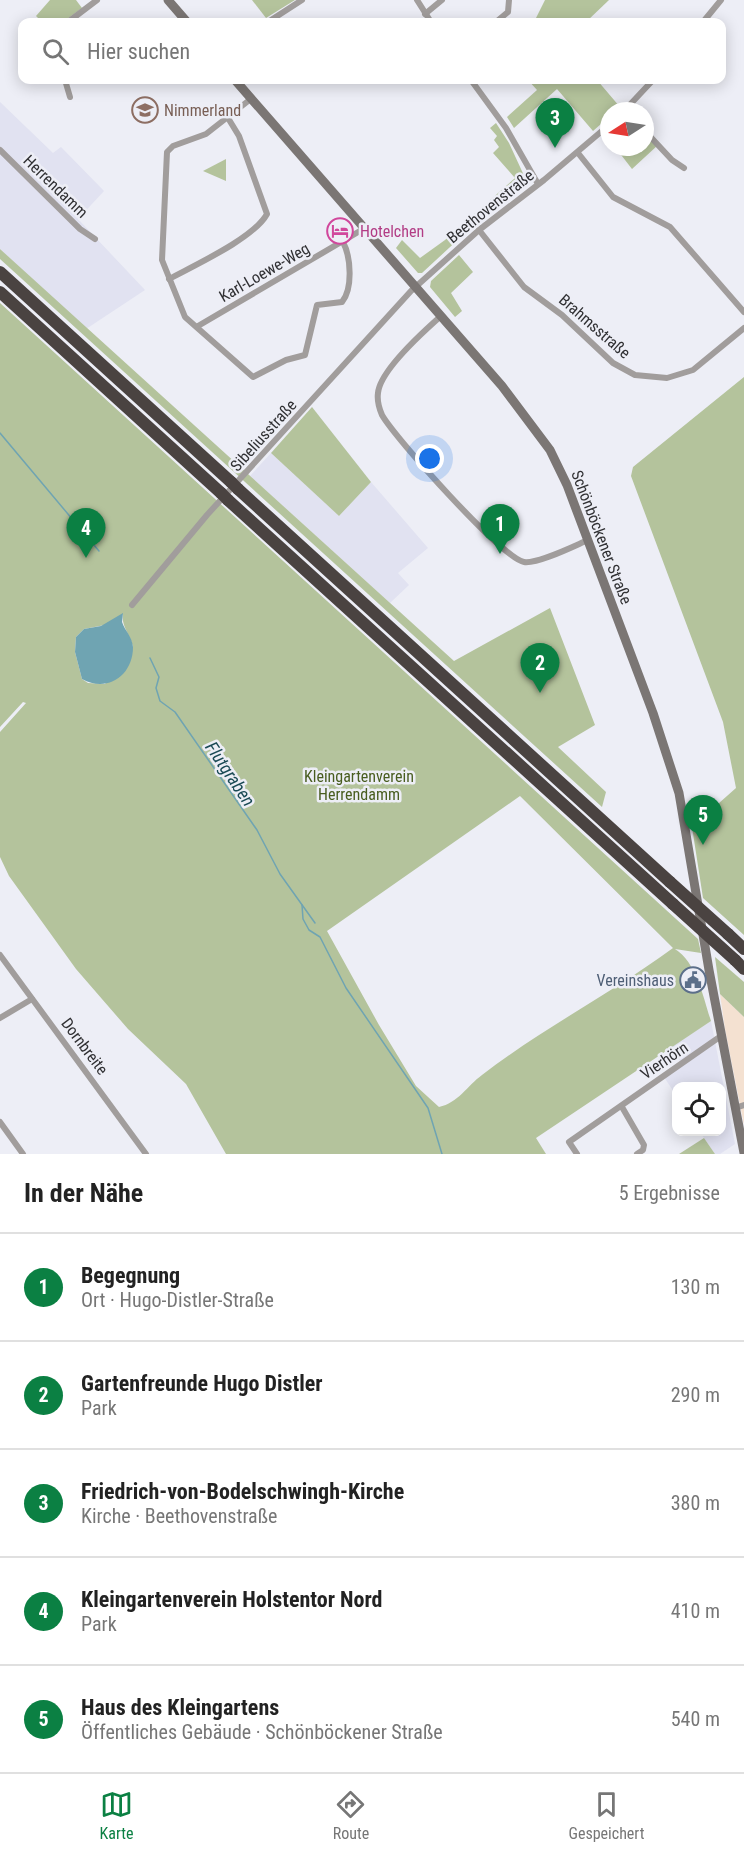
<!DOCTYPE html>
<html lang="de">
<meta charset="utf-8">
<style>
:root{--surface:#fff;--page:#f6f6f6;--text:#222;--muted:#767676;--line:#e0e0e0;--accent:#0b8043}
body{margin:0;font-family:"Roboto Condensed",sans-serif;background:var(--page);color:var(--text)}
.controls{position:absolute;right:18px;bottom:18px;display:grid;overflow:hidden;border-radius:12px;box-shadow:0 3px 15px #0003}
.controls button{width:54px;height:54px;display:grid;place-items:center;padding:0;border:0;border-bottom:2px solid var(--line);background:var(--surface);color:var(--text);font:30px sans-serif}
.compass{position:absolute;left:600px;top:102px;width:54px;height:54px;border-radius:50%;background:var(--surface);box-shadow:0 3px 15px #0003;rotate:258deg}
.you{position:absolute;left:430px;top:459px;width:21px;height:21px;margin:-15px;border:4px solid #fff;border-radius:50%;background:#1a73e8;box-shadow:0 0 0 9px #1a73e833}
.badge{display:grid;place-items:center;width:39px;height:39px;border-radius:50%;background:var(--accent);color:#fff;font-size:20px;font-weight:700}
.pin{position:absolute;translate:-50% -50px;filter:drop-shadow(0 2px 3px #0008)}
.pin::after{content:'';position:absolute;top:32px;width:21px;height:18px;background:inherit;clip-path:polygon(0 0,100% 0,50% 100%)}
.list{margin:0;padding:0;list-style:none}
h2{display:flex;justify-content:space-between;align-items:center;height:78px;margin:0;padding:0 24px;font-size:26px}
h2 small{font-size:20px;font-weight:400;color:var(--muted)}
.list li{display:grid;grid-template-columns:39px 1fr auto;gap:18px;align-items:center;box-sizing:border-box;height:108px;padding:0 24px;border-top:2px solid var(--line)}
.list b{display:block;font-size:22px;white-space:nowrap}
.list p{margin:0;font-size:20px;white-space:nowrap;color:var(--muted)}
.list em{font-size:20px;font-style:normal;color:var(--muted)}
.icon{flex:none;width:33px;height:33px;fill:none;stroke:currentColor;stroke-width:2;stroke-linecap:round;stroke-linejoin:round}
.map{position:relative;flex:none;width:744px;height:1154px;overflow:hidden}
.search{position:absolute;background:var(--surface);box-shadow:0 3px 15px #0003;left:18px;right:18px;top:18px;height:66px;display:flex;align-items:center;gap:15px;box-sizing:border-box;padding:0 21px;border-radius:12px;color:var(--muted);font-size:22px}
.sheet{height:618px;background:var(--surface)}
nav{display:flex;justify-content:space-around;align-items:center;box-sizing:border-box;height:84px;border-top:2px solid var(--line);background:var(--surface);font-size:16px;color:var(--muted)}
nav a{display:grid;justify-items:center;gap:3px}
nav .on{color:var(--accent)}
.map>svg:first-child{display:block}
.built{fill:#e1e2f1}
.industrial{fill:#f4e1d1}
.green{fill:#b4c39c;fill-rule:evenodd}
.water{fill:#6fa4b2}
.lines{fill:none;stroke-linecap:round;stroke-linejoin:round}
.stream{stroke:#6fa4b2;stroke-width:1.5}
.minor{stroke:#a19d9c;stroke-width:6}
.secondary{stroke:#7b7674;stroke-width:9}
.motorway{stroke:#4a4341;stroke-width:12}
.motorway-bridge{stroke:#4a4341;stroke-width:12}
.labels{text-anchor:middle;stroke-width:5;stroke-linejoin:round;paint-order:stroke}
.education-label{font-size:16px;fill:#785e54;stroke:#edeef6;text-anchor:start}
.street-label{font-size:16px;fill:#303033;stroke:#edeef6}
.hotel-label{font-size:16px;fill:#b23c85;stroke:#edeef6;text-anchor:start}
.park-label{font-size:16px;fill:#485d1f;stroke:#edeef6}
.service-label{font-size:16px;fill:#4e5e75;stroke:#edeef6;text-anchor:end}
.water-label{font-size:18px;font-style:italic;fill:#1a4a55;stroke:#edeef6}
</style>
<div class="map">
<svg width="744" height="1154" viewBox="0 0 744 1154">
<rect width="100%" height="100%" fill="#edeef6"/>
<!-- built -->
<g class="built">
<polygon points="0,102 53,153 61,147 104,191 78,219 145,290 86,329 0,249"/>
<polygon points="271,453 339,516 371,482 428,548 398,573 409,585 390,603 250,476"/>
<polygon points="711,1021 735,1144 720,1154 715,1154 700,1132 722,1132 722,1086 676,1086 676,1095 662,1074 680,1061 671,1047"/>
</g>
<!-- industrial -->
<polygon class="industrial" points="720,994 744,1017 744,1125 725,1029"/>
<!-- green -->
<g class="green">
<polygon points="50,0 76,0 82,8 63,22 42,22 36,16"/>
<polygon points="252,0 295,0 266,18"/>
<polygon points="545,0 609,0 586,22 534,22"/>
<polygon points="528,80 597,80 620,107 616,111 609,111 609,117 593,131 557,89 514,128 507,117 537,90"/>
<polygon points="496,123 509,143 527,182 476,223 422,273 418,273 396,248 402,240 420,258 445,240 515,178 493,153 499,147 494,140 497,136 490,128"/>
<polygon points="645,131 658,145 632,169 615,147 645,147"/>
<polygon points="226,159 226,181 203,171"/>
<polygon points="0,249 454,661 550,608 595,725 558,747 606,792 602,807 0,259"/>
<polygon points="459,255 473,272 451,293 462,311 455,317 430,287 431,281"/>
<path d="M0,303L698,939L701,953L675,949C697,963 703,997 711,1021L536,1138L546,1154H226L186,1084L128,1029L76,969L9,876L0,857V732L26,703L23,702L0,727ZM123,614C121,626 130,634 133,647L105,684L88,683L82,679L75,652L76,637L84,629L105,625ZM520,796L673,948C612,993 543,1028 482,1075C467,1086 458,1103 439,1107L416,1086L379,1025L327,931Z"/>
<polygon points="744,377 744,935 703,898 692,827 736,788 723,722 631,476 633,467"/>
<polygon points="312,407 371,482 339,516 271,453"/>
<polygon points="715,957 744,982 744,1017 720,994"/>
<polygon points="704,1138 715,1154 679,1154"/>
</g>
<!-- water -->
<path class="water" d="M123,613L122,622C125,631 132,636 133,647C133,676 107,693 82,679L75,652L76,637L84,629L101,626Z"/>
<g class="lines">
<!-- stream -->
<g class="stream">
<polyline points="0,433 99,551"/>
<polyline points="150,658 159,677 156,688 160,701 175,712 257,830 280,874 315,923"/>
<polyline points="302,905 303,919 309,930 320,937 346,988 428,1108 442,1154"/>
</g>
<!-- minor -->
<g class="minor">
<polyline points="417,0 431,22"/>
<polyline points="425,14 442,0"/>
<polyline points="68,22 97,0"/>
<polyline points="268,22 302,0"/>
<polyline points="496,22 508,12 509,0"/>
<polyline points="703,22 721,0"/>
<polyline points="65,80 70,97"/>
<polyline points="471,80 506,128 538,184"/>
<path d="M252,98L206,134L173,146L167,152L162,260L185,317L253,377L286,360L305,355L317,305L342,302C353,289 351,257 343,242"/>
<polyline points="624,111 653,80"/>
<polyline points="645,131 672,160 684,168"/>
<polyline points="0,150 80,229 95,239"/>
<polyline points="578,153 613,197 670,227 744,312"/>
<polyline points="479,230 524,287 562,315 613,363 635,375 667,378 693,370 744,328"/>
<path d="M169,279C195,265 254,238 267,214L239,136L228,118"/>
<path d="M441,316C424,331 380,370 378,393C377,400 379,408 382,415C395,438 503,559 524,562C538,564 574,546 588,540"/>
<polyline points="198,326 365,228"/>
<polyline points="132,605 207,515 411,291 479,230 544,180 609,125"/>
<polyline points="0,955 146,1154"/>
<polyline points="0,1018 32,999"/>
<polyline points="622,1107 644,1145 643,1150 637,1154"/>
<polyline points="735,1108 744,1105"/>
<polyline points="0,1122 23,1154"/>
<polyline points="577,1154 569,1142 721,1036"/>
</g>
<!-- secondary -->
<g class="secondary">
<polyline points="168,0 187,22"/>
<polyline points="235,80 502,386 550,450 567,485 653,713 679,793 709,970 744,1153"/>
</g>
<!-- motorway -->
<g class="motorway">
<polyline points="0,272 231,482"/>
<polyline points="0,292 221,493"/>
<polyline points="238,489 670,882"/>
<polyline points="228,500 673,904"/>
<polyline points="728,934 744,949"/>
<polyline points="735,960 744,969"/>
</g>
<!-- motorway-bridge -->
<g class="motorway-bridge">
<polyline points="231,482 238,489"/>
<polyline points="221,493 228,500"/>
<polyline points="670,882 728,934"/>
<polyline points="673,904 735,960"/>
</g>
</g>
<!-- icons -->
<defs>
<g id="school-ring" transform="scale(1.35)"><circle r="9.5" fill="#edeef6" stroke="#8d6e63" stroke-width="1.5"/><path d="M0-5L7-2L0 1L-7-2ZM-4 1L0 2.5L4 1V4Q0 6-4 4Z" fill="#8d6e63"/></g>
<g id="hotel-ring" transform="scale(1.35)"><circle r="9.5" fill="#edeef6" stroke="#d1479c" stroke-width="1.5"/><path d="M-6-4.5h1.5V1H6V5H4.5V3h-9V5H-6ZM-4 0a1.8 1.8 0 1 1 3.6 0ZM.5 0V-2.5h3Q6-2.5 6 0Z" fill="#d1479c"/></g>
<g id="civic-ring" transform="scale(1.35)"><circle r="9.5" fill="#edeef6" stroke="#5c6f8a" stroke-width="1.5"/><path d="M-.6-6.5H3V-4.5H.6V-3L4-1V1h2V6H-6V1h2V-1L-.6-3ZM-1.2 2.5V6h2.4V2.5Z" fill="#5c6f8a"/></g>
</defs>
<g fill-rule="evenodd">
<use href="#school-ring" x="145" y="110"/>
<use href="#hotel-ring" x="340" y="231"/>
<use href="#civic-ring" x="693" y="980"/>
</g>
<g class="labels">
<!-- education labels -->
<g class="education-label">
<text x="164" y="116">Nimmerland</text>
</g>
<!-- street labels -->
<g class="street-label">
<text transform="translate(56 186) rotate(44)" y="6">Herrendamm</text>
<text transform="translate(490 206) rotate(-39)" y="6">Beethovenstraße</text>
<text transform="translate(264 272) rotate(-30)" y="6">Karl-Loewe-Weg</text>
<text transform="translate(595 326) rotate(41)" y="6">Brahmsstraße</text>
<text transform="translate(263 435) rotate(-48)" y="6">Sibeliusstraße</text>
<text transform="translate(602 537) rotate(69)" y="6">Schönböckener Straße</text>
<text transform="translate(85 1046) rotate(53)" y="6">Dornbreite</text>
<text transform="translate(664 1060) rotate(-34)" y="6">Vierhörn</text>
</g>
<!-- hotel labels -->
<g class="hotel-label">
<text x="360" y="237">Hotelchen</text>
</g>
<!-- park labels -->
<g class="park-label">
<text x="359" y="782">Kleingartenverein<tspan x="359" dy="18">Herrendamm</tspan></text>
</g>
<!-- service labels -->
<g class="service-label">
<text x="674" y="986">Vereinshaus</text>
</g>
<!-- water labels -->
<g class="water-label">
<text transform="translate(230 774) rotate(56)" y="6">Flutgraben</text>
</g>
</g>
</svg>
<div class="controls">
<button><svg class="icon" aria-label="locate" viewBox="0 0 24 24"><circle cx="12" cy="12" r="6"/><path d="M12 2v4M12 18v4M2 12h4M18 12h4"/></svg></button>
</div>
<svg class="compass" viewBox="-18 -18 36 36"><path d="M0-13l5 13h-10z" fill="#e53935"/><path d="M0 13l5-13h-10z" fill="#767676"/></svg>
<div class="you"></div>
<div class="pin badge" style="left:500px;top:554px">1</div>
<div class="pin badge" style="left:540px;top:693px">2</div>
<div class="pin badge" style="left:555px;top:148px">3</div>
<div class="pin badge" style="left:86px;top:558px">4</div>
<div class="pin badge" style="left:703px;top:845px">5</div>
<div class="search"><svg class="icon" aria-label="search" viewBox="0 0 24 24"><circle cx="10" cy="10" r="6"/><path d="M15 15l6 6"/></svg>Hier suchen</div>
</div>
<section class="sheet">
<h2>In der Nähe<small>5 Ergebnisse</small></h2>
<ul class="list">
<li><span class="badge">1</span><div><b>Begegnung</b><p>Ort · Hugo-Distler-Straße</p></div><em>130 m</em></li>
<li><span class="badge">2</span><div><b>Gartenfreunde Hugo Distler</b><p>Park</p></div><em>290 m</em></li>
<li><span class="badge">3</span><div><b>Friedrich-von-Bodelschwingh-Kirche</b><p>Kirche · Beethovenstraße</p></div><em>380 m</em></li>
<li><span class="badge">4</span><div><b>Kleingartenverein Holstentor Nord</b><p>Park</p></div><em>410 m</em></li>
<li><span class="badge">5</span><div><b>Haus des Kleingartens</b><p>Öffentliches Gebäude · Schönböckener Straße</p></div><em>540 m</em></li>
</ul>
</section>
<nav>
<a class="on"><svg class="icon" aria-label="map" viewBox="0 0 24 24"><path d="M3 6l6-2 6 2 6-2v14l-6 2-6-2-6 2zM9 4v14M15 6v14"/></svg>Karte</a>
<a><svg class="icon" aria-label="directions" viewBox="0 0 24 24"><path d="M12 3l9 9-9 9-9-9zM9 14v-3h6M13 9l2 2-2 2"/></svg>Route</a>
<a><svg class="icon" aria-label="saved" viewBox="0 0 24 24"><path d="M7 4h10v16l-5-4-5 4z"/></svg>Gespeichert</a>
</nav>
